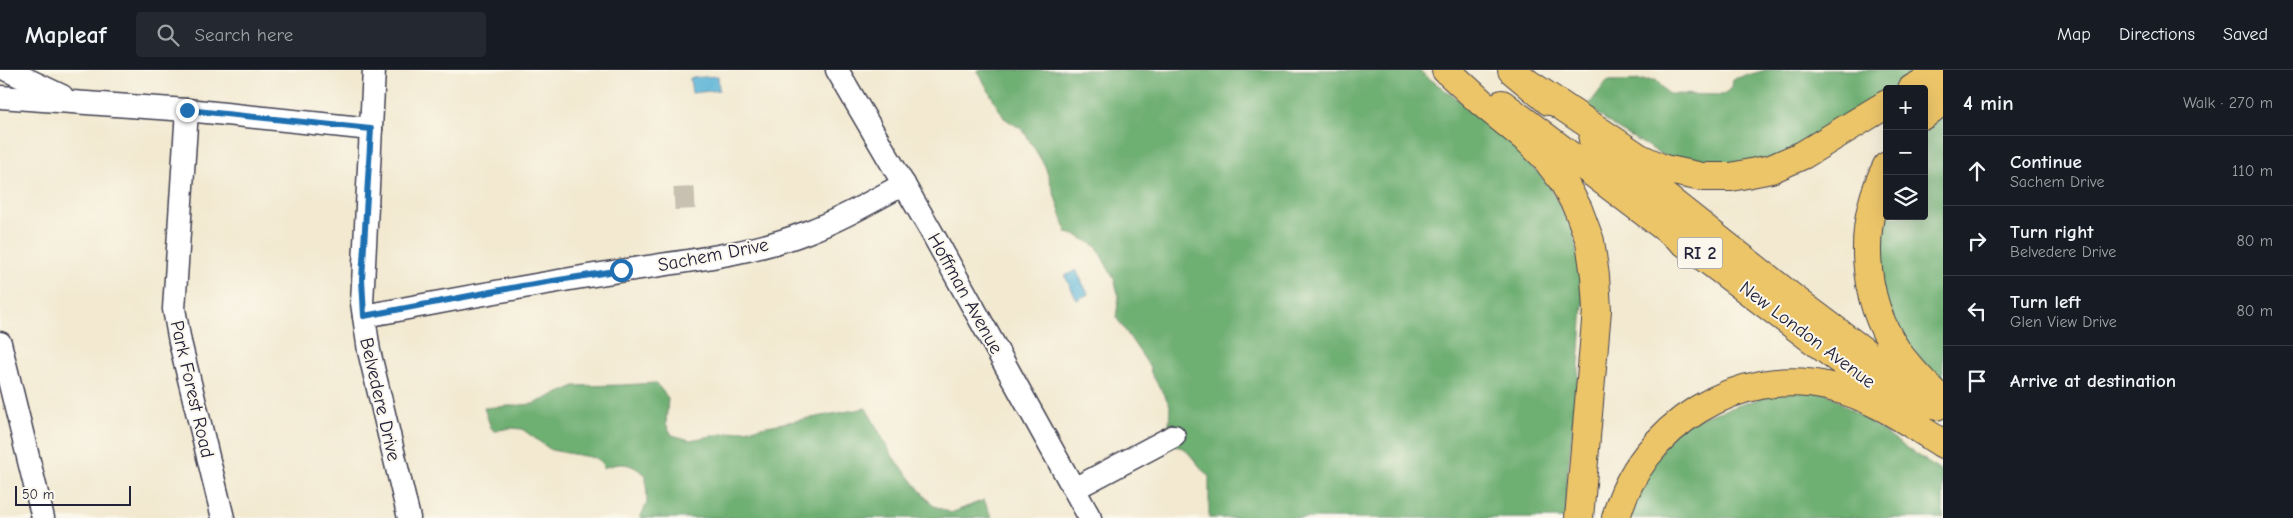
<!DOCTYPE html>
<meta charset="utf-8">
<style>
:root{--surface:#171b24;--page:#242831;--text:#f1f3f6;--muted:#9ea1a6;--line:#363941}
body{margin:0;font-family:"Comic Neue",sans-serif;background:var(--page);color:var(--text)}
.controls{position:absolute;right:15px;top:15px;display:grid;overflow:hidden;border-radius:5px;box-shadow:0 5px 20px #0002}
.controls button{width:45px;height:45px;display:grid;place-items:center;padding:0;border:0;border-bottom:1px solid var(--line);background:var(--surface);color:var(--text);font:25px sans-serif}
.scale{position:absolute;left:15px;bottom:12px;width:116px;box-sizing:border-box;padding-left:5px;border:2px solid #22223b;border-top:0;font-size:14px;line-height:18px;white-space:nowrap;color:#22223b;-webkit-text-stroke:4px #fbf7ec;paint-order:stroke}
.stop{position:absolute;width:15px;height:15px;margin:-11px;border:4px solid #1f6fb2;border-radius:50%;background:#fff}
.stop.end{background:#1f6fb2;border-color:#fff;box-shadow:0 1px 5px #0008}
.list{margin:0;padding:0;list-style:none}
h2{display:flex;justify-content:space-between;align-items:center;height:65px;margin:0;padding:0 20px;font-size:21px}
h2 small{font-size:16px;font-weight:400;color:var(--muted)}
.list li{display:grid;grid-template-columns:32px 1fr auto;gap:15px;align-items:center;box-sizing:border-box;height:70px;padding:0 20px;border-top:1px solid var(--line)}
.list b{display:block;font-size:19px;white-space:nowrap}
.list p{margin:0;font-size:16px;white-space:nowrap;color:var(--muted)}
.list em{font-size:16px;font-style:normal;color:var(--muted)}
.icon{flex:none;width:28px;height:28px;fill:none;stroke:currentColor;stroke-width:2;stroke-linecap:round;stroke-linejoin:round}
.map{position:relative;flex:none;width:1943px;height:448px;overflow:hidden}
header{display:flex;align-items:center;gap:30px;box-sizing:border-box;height:70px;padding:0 25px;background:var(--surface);border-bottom:1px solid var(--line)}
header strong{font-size:24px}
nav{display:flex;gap:28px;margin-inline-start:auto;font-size:18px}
.search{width:350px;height:45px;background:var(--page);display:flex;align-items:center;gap:12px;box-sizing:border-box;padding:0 18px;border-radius:5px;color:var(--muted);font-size:19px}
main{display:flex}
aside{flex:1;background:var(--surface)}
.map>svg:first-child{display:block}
.forest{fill:#6eaf72;stroke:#486856}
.water{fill:#59b4d7;stroke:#3e6b89}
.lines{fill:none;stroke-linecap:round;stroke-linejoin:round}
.minor-tunnel{stroke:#c8c1b2;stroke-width:22;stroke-dasharray:22 11;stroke-linecap:butt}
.minor-casing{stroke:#414051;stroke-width:25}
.major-casing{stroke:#414051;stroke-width:30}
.highway-casing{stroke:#414051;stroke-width:30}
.minor{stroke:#fff;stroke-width:22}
.major{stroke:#edc569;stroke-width:28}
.highway{stroke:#edc569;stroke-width:28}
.route{stroke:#1f6fb2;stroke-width:6}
.labels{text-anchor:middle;stroke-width:4;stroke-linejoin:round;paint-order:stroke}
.shield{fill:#fbf7ec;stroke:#636270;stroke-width:1}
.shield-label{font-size:18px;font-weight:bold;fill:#22223b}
.street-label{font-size:19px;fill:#22223b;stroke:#fbf7ec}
</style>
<header>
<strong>Mapleaf</strong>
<div class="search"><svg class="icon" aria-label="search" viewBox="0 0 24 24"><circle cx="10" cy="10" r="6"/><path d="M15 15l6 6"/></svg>Search here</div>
<nav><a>Map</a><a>Directions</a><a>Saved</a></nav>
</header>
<main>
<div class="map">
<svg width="1943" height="448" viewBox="0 0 1943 448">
<rect width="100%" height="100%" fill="#fbf7ec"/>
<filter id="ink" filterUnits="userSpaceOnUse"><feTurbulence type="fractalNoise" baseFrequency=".02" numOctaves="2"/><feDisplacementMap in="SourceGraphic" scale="10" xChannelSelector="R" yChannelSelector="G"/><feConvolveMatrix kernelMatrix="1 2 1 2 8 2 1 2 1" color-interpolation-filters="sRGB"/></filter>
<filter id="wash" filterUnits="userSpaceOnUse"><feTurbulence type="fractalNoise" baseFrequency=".0096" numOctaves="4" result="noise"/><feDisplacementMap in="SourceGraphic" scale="20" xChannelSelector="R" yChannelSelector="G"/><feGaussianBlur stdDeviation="1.12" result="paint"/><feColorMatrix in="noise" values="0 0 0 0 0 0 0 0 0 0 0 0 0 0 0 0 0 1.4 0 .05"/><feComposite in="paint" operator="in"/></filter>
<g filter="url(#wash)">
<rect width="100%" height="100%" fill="#f2e9d0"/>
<!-- forest -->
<g class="forest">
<polygon points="977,0 1418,0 1492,55 1548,113 1573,161 1584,219 1578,309 1566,418 1566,448 1209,448 1209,407 1184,378 1168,375 1170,335 1151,303 1150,297 1116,247 1119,227 1114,209 1096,176 1078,166 1067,163 1045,96 1023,60 1004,48"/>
<polygon points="1766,0 1943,0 1916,19 1887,19 1887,36 1794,91 1689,100 1616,58 1588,36 1607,11 1656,10 1668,24 1723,25 1732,17 1733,9"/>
<polygon points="1943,32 1943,313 1915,290 1875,218 1887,104 1887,146 1924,146 1924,49"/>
<polygon points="1811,312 1943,403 1943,448 1619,448 1678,355"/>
<path d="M656,313L668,328L666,354L672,365L690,370L866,338L893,387L932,435L951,443L984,430L992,448H640L647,433L646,405C630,393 623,391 603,398L602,393L595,388L551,380L522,359L510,358L494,361L491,358L484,338L533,334L575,316L623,315Z"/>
</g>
<!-- water -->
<g class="water">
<polygon points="718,6 719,20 692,23 690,8"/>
<polygon points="1076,200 1088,224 1077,230 1065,206"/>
</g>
</g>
<g filter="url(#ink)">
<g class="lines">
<!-- minor-tunnel -->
<polyline class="minor-tunnel" points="674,129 695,128"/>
<!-- minor casing -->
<g class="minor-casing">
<g id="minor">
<polyline points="7,0 62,26"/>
<polyline points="374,0 362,233 369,281 409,448"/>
<polyline points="837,0 931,161 1090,448"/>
<polyline points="0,27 187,40 371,59"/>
<polyline points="187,40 174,239 180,272 223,448"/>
<path d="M364,246C447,231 530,215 613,202C677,192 745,186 805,163C840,150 871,132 904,114"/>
<polyline points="0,273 43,448"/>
<polyline points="1074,419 1174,366"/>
</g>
</g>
<!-- major casing -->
<g class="major-casing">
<g id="major">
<polyline points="1512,0 1549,31"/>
<polyline points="1502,34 1916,348"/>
<polyline points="1593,70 1794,229 1936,336"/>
</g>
</g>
<!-- highway casing -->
<g class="highway-casing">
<g id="highway">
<polyline points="1446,0 1481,32 1530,72 1544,86 1563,111 1578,139 1590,171 1595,206 1597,240 1579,448"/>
<polyline points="1532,16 1638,87 1664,99 1702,107 1731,107 1771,99 1803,85 1887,34"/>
<polyline points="1912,19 1943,1"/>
<polyline points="1924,45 1943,30"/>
<path d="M1887,96C1857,154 1861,227 1897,281C1910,300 1927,316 1943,332"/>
<path d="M1616,448C1640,356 1739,294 1831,317C1873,327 1907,351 1943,374"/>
</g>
</g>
<!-- minor -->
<use href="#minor" class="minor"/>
<!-- major -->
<use href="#major" class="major"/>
<!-- highway -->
<use href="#highway" class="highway"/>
</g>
</g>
<g class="lines" filter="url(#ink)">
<!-- route -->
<polyline class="route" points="187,40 371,59 362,209 364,246 522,216 621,200"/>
</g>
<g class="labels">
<!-- shield labels -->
<rect class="shield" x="1677.5" y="167.5" width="45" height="31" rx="4"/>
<g class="shield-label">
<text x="1700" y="189">RI 2</text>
</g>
<!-- street labels -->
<g class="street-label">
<text transform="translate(713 184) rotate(-11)" y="7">Sachem Drive</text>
<text transform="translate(966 223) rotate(61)" y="7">Hoffman Avenue</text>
<text transform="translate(1808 264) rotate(37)" y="7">New London Avenue</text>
<text transform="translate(193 319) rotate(77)" y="7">Park Forest Road</text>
<text transform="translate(381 329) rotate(77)" y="7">Belvedere Drive</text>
</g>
</g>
</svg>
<div class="controls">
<button>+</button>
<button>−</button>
<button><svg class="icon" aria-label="layers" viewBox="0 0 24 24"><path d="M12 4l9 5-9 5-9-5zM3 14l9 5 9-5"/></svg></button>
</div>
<div class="scale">50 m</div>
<div class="stop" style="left:621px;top:200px"></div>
<div class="stop end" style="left:187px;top:40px"></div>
</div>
<aside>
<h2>4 min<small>Walk · 270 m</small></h2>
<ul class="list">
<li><svg class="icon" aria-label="ahead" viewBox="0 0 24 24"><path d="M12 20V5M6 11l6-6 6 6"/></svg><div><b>Continue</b><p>Sachem Drive</p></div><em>110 m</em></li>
<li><svg class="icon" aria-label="right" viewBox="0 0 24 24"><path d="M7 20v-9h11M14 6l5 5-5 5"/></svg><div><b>Turn right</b><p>Belvedere Drive</p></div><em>80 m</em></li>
<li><svg class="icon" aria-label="left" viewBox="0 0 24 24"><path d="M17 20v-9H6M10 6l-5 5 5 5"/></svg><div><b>Turn left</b><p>Glen View Drive</p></div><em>80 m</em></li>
<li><svg class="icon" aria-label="arrive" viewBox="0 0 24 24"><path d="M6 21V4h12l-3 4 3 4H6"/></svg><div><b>Arrive at destination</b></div></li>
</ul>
</aside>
</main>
